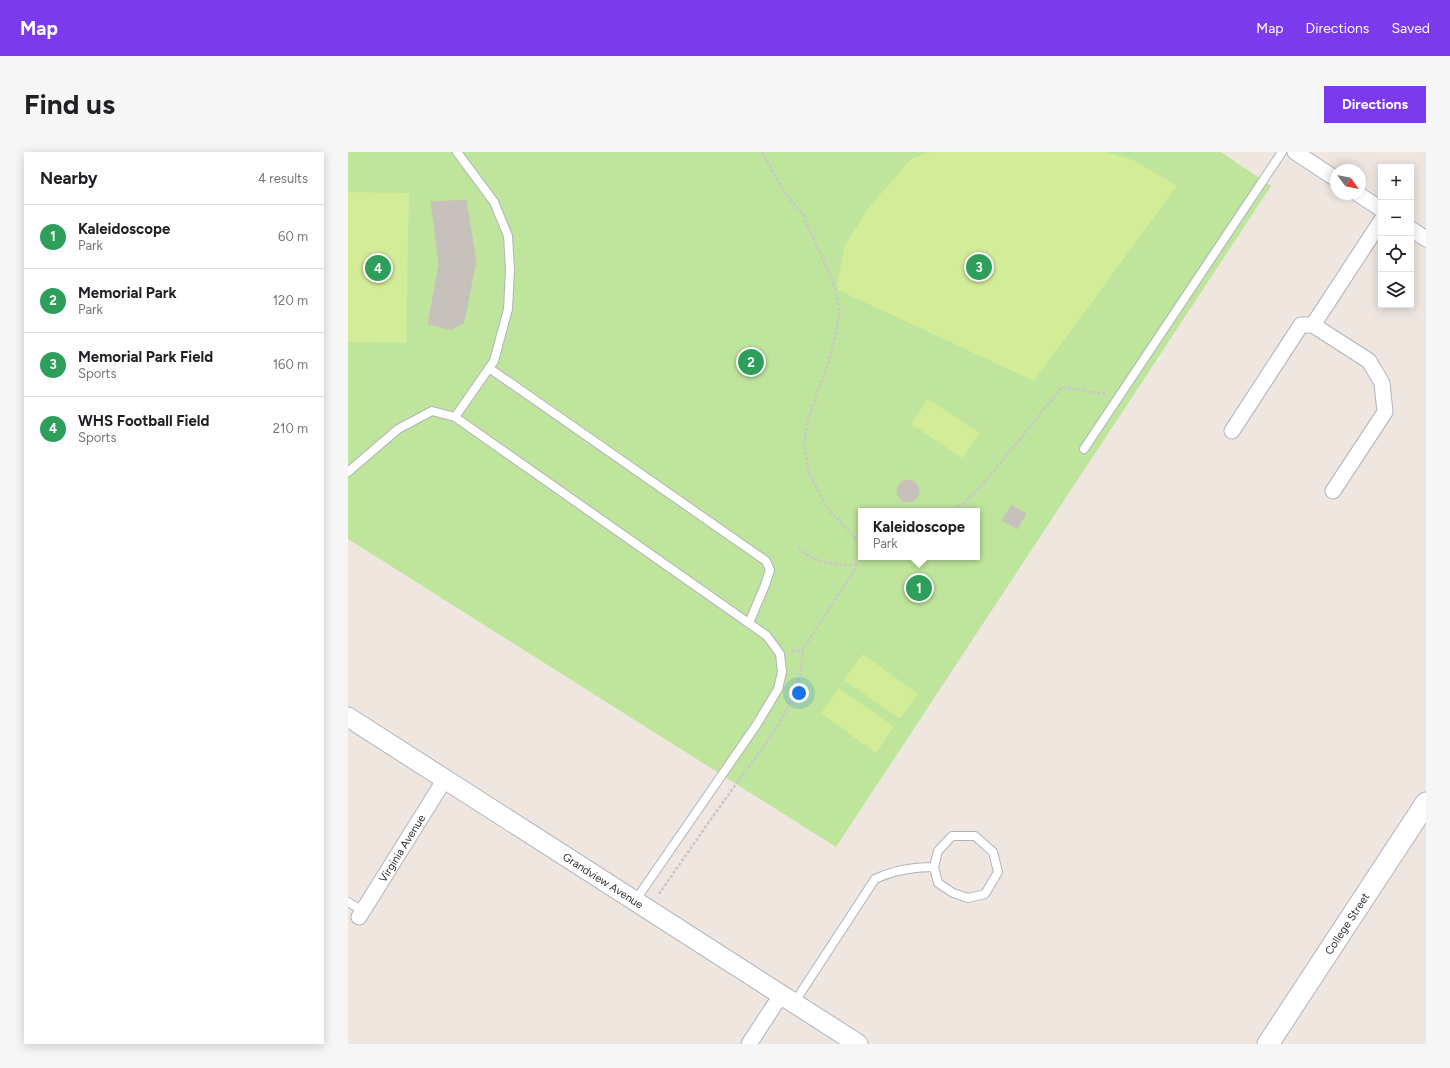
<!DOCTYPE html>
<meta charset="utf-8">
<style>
:root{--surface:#fff;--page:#f6f6f6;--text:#202124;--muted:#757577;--line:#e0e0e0;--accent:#7c3aed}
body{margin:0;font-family:Figtree,sans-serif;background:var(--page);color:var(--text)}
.controls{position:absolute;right:12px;top:12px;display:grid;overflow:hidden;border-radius:0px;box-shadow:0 2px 10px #0003}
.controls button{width:36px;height:36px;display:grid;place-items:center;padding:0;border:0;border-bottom:1px solid var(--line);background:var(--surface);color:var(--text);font:20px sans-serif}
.compass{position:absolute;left:982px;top:12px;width:36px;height:36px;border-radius:50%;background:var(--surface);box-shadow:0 2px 10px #0003;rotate:123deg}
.you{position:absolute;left:451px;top:541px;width:14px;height:14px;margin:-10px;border:3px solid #fff;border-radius:50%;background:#1a73e8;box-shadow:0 0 0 6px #1a73e833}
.badge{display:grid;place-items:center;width:26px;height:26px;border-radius:50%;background:var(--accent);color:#fff;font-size:13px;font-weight:700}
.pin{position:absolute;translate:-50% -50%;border:2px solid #fff;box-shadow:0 1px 4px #0006}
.popup{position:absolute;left:510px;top:356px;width:122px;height:52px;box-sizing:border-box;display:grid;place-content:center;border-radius:0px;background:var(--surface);filter:drop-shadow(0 1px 3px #0005);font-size:13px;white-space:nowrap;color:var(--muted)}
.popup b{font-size:15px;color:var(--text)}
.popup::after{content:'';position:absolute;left:50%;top:100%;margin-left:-8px;border:8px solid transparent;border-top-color:var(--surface)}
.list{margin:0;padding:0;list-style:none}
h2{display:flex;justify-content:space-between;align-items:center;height:52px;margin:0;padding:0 16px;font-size:17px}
h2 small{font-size:13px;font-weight:400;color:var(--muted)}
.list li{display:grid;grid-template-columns:26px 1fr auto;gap:12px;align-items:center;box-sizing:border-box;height:64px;padding:0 16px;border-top:1px solid var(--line)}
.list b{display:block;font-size:15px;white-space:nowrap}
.list p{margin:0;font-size:13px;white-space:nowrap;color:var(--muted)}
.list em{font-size:13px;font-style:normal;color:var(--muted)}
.icon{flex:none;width:22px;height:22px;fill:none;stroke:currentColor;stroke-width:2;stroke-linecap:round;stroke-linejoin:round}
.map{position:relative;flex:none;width:1078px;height:892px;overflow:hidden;border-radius:0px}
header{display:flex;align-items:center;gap:24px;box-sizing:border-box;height:56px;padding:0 20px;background:var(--accent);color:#fff}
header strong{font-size:19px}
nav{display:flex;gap:22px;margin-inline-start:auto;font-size:14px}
.intro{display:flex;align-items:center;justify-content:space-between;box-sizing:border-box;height:96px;padding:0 24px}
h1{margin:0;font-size:28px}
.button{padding:10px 18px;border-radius:0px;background:var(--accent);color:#fff;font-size:14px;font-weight:700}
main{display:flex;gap:24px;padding:0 24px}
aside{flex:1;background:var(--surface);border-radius:0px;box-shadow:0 2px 10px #0003}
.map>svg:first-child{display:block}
.green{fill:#bee59b;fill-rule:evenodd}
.pitch{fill:#d3ec97}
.building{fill:#c7c1bb;stroke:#cac2b9}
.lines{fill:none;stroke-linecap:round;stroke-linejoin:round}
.service-casing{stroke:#afb4bd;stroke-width:10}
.minor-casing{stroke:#afb4bd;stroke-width:17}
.tertiary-casing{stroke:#afb4bd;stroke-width:21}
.secondary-casing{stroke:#afb4bd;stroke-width:23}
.path{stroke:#c8c8c8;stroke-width:2.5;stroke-dasharray:3 2;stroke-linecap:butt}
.service{stroke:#fff;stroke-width:8}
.minor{stroke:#fff;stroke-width:15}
.tertiary{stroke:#fff;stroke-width:19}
.secondary{stroke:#fff;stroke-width:21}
.labels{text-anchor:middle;stroke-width:3;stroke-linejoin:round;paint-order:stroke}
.street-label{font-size:11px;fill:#2d2d2d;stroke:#fff}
</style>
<header>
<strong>Map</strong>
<nav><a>Map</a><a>Directions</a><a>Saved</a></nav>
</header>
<div class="intro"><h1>Find us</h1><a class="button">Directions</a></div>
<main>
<aside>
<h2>Nearby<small>4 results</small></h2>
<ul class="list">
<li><span class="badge" style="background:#2e9e5b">1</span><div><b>Kaleidoscope</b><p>Park</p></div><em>60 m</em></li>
<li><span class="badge" style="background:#2e9e5b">2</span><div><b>Memorial Park</b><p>Park</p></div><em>120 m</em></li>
<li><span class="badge" style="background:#2e9e5b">3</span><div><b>Memorial Park Field</b><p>Sports</p></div><em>160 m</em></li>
<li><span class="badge" style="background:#2e9e5b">4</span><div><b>WHS Football Field</b><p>Sports</p></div><em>210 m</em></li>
</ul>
</aside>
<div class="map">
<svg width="1078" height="892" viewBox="0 0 1078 892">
<rect width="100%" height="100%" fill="#eee6df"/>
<!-- green -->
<path class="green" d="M0,0H873L923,34L488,695L0,387ZM513,359H629V405H513Z"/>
<!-- pitch -->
<g class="pitch">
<polygon points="582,0 758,0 785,8 829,34 686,229 488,137 497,93 523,53 563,7"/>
<polygon points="0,40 61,41 58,191 0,190"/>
<polygon points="580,247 632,281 615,306 563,272"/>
<polygon points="515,502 570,542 552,567 496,528"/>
<polygon points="491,536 546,575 528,601 473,561"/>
</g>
<!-- building -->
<g class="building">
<polygon points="118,48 128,109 116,170 103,178 80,172 91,113 83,50"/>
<circle cx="560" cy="339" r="11"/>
<polygon points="664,353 678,362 669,377 654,368"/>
</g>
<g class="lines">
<!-- service casing -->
<g class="service-casing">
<g id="service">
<polyline points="141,216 418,409 422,418 417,433 401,471"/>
<polyline points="107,265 146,209 160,157 162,118 160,84 146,50 109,0"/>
<polyline points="736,297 934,0"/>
<polyline points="0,320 50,277 84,259 107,265 419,484 432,502 434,520 430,537 409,572 287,749"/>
<polyline points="0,750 15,759"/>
<path d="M446,851L527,727C546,718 564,715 586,715L590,731L605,741L620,746L637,742L650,720L645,700L627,684H604L590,699L586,715"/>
</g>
</g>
<!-- minor casing -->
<g class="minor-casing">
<g id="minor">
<polyline points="947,0 988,27"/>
<polyline points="1010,42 1033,57"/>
<polyline points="1063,77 1078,87"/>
<polyline points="965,173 1033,69"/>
<polyline points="884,279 953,173 965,173 1021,209 1034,231 1037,260 985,339"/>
<path id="s1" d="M11,765L97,627"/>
<polyline points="401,892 433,843"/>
</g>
</g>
<!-- tertiary casing -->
<g class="tertiary-casing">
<g id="tertiary">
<path id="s2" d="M0,565L510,892"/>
</g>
</g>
<!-- secondary casing -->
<g class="secondary-casing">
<g id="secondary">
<path id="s3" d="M920,892L1078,651"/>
</g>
</g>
<!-- path -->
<g class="path">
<polyline points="414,0 437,41 455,63 488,137 491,159 489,177 480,212 459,270 456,295 461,321 479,356 513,392"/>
<polyline points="601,359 614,353 642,324 714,235 757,242"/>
<path d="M450,396C466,411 486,413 507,413"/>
<polyline points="444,500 454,498 503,424 513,404"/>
<path d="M311,742C334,709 357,675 381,642C409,602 457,549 454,498"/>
</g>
<!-- service -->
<use href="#service" class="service"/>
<!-- minor -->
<use href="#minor" class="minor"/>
<!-- tertiary -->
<use href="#tertiary" class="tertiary"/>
<!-- secondary -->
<use href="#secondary" class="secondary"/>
</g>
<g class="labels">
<!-- street labels -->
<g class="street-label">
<text dy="4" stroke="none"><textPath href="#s1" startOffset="81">Virginia Avenue</textPath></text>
<text dy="4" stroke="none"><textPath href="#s2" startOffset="303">Grandview Avenue</textPath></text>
<text dy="4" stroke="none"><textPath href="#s3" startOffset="144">College Street</textPath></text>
</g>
</g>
</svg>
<div class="controls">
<button>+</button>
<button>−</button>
<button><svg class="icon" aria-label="locate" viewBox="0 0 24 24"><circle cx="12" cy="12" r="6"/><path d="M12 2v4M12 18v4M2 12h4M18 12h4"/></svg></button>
<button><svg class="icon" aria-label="layers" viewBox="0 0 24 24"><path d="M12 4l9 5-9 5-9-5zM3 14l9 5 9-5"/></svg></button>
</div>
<svg class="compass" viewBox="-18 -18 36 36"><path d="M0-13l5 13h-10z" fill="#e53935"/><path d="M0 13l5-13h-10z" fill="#757577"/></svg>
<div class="you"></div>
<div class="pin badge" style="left:571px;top:436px;background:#2e9e5b">1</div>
<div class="popup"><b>Kaleidoscope</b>Park</div>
<div class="pin badge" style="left:403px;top:210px;background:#2e9e5b">2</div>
<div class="pin badge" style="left:631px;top:115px;background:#2e9e5b">3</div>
<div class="pin badge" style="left:30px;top:116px;background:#2e9e5b">4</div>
</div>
</main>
